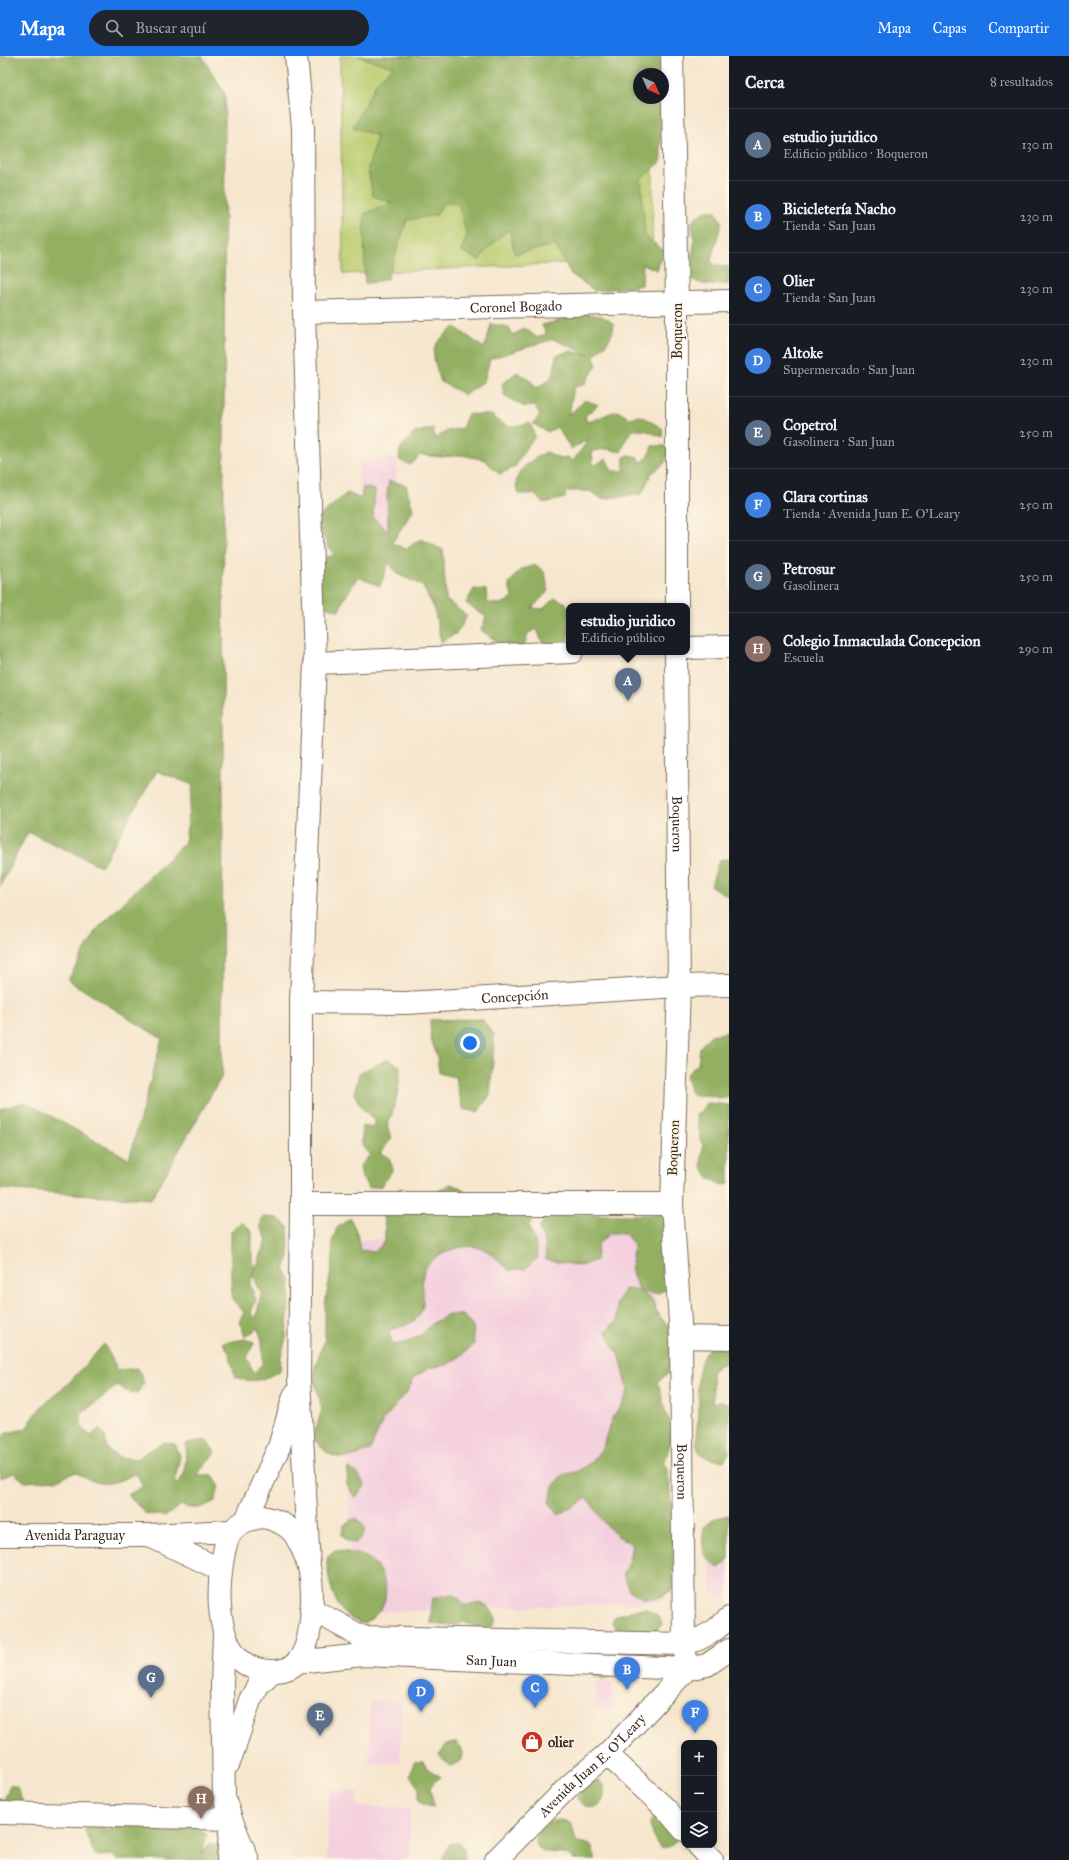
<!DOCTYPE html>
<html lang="es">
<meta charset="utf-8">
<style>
:root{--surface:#171b24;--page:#20242c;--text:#f1f3f6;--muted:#9ea1a6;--line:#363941;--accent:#1a73e8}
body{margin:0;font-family:"IM FELL Great Primer",serif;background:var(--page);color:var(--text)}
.controls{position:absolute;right:12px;bottom:12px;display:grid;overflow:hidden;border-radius:8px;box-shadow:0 2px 6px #0003}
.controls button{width:36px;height:36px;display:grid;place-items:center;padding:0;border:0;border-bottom:1px solid var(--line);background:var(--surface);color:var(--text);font:20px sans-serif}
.compass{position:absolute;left:633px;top:12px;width:36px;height:36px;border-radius:50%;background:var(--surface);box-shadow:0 2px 6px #0003;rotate:135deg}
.you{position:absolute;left:470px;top:987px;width:14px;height:14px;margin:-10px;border:3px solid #fff;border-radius:50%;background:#1a73e8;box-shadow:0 0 0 6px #1a73e833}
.badge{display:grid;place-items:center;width:26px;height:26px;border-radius:50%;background:var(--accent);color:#fff;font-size:13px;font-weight:700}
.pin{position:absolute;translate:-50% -33px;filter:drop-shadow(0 1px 2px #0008)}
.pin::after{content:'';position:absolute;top:21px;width:14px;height:12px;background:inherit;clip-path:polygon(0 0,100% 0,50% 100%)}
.popup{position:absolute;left:566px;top:547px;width:124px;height:52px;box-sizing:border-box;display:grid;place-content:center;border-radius:8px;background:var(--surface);filter:drop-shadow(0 1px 3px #0005);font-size:13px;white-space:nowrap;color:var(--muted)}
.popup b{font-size:15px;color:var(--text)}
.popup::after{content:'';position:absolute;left:50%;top:100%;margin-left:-8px;border:8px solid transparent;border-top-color:var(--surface)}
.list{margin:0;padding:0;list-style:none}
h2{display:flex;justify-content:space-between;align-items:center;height:52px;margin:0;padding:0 16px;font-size:17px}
h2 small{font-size:13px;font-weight:400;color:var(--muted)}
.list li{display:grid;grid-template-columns:26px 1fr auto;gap:12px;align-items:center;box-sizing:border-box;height:72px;padding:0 16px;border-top:1px solid var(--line)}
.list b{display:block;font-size:15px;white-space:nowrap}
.list p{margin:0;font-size:13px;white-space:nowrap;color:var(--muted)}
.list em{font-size:13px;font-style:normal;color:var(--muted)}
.icon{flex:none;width:22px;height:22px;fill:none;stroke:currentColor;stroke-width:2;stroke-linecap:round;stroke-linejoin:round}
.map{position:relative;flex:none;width:729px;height:1804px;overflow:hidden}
header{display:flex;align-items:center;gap:24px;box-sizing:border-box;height:56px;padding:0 20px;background:var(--accent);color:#fff}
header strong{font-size:19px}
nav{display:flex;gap:22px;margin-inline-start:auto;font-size:14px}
.search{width:280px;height:36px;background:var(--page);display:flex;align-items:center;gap:10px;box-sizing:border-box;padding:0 14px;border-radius:22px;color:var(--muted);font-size:15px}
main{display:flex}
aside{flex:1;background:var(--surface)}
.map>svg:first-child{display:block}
.built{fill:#f4cfde}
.green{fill:#bacc6f;stroke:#7a7b46}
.forest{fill:#93b062;stroke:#676d40}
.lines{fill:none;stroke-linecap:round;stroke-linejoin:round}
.minor-casing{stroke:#7c6c5b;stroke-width:24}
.highway-casing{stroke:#7c6c5b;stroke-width:24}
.minor{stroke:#fff;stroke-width:22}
.highway{stroke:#fff;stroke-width:22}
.labels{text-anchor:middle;stroke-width:3;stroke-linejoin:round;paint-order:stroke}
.street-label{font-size:14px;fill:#3b2a1e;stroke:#fcf5e5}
.poi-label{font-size:14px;font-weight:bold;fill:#3b2a1e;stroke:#fcf5e5;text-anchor:start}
</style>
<header>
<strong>Mapa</strong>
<div class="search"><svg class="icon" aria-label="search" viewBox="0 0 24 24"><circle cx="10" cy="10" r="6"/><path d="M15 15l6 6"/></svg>Buscar aquí</div>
<nav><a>Mapa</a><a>Capas</a><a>Compartir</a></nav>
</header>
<main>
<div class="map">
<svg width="729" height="1804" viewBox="0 0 729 1804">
<rect width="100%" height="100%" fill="#fcf5e5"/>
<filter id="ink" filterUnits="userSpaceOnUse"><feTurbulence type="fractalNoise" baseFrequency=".025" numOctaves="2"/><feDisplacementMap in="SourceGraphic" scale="8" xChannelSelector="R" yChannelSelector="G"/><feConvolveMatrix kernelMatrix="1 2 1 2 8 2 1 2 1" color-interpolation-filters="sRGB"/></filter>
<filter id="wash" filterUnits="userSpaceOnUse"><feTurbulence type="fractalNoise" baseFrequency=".012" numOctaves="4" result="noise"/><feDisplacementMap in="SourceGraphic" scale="16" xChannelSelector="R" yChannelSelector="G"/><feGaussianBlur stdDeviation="0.9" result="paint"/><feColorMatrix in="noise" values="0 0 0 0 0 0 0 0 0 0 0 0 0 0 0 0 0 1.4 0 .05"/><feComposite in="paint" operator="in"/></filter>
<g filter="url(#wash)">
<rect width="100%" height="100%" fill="#f6e6cd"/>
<!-- built -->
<g class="built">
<polygon points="397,402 395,491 361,495 359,404"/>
<polygon points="653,1174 665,1546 352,1557 341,1185"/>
<polygon points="729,1506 729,1538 725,1542 712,1536 711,1509"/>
<polygon points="595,1626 613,1626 613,1652 595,1655"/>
<polygon points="370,1644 402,1646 400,1706 369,1708"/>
<polygon points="329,1734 358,1735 358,1750 410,1752 410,1804 327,1804"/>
</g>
<!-- green -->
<polygon class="green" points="340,0 654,0 639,18 639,42 654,42 652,203 343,218"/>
<!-- forest -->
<g class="forest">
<polygon points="0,0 202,0 225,38 222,1020 151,1143 0,1133 0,1053 25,1046 129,1103 162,983 68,924 98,872 185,786 193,729 157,715 101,810 28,776 0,830"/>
<polygon points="357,0 658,0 661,4 659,18 639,18 639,42 660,42 661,106 641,123 645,180 663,194 657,214 643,208 642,229 595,235 571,218 555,189 515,198 509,173 488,192 479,204 461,195 467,180 458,147 443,147 436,159 407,164 387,223 365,228 364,158 392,147 373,140 368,113 377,80 353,71 378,24 394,11"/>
<path d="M707,155H715L722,166L711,204L713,208L729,211V228C713,228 696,233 686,215C692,206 693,197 694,185C694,169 685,164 707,155Z"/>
<path d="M566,255L602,260L614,268C613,283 603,292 593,300L597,309L585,328L574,331L569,359L585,344L598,349L585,360L587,366C598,364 605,358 617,355L629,362L641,360L662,372L663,381L645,374H633L627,381L621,396L607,393L592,395L593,410L606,403L612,415H624V401L630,399L637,401L642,406L648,401L652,390H668L665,407L651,418L642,438L602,443L590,435H566L565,442L544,447L534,438H519C508,419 532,402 547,396L560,403L567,401L573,405L589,383L571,393L557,371L548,376L533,368L540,359L535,350L524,351L504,339L502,328L517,316L528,322L537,332C554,321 554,320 556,300L569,295L590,299L553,283L490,303L484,325L465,339L441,326C431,295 428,291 455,271L484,292L487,284L491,268L508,271L513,279L525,272L537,282L546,278L542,269L559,265Z"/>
<path d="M468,358L492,359C506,373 512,371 530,367L535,381L525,393L515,411L499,418L485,404L462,399L442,401L420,399L411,409L399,404L400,393L414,377L433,372L435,383L447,375L462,372Z"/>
<polygon points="389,425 406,429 413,454 392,487 406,493 421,483 443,494 446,544 467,560 457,577 441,586 434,552 422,529 397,518 389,506 380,530 358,521 344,543 339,555 313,545 317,504 334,499 314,465 347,437 361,443 363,431 375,434 373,461 388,476 387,437"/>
<polygon points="536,509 545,517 548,535 532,552 543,553 555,542 566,547 569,553 569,584 562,589 542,586 537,573 528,577 524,591 499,587 481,574 486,561 466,547 474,533 486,534 487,547 500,548 513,543 509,528 520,514"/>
<polygon points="729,803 729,841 711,830 719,804"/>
<polygon points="482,963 494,978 493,1003 490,1039 478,1056 463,1053 455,1021 439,1017 437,1000 431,983 430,964"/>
<polygon points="729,976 729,1041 723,1043 708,1039 693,1039 690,1035 686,1019 698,1008 700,991 711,979"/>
<path d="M388,1003L400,1010C400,1033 395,1051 387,1071L392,1082L380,1097L389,1102L393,1113L382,1130L369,1132L362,1122L360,1110L370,1099L362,1090V1070L374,1072L375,1066L361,1051L354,1037L359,1017Z"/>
<polygon points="708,1047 729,1049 729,1128 723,1129 709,1122 701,1109 703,1091 696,1059"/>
<path d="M451,1128L461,1132L472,1143L537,1155L529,1171L535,1186L538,1202L525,1213L509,1214C501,1207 494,1198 485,1194C468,1184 434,1196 425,1213C418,1227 428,1243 420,1258C415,1268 398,1272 388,1274L393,1289L408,1286L422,1278L433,1267L448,1259H463L473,1271L474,1288L462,1299L447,1309L429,1312L415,1321L405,1339L383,1364L370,1394C343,1406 331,1405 313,1382L322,1353L315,1326V1311L325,1282V1249L333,1202L332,1186L337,1172L350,1162L357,1177L360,1194L375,1196L385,1185V1169L381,1154L388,1141L401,1132L416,1139L428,1149L436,1136Z"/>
<path d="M547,1159H667L670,1232L656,1238L641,1236L653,1245L658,1259L669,1270L675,1286L671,1315L658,1326L666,1358L674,1374L665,1406L669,1423L672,1455L674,1533L659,1542H643L629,1534L623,1518L629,1504L632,1488C606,1476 603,1463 587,1442L559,1459L549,1446L553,1431L562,1419L578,1415L591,1406L602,1393L612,1362L622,1349L628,1335L621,1304L606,1275L617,1264V1247L625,1233L640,1235C630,1218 630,1209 634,1190L625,1177H610L598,1188L596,1204L581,1210L546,1204L545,1188L539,1173Z"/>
<path d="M263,1161L277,1162L288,1170L289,1200L284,1213L291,1225L286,1282L281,1300L280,1314C264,1324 254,1328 235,1321L230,1299L223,1287L245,1283L254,1287L247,1302L254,1317L263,1307L262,1285L258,1272L245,1281L240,1265L244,1256L233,1244L231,1226V1175L242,1166L252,1176V1203L255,1210L250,1229L256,1243L251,1257L256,1263L261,1237L253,1219L267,1184L260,1170Z"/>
<path d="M104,1288L118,1314L138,1312L144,1327L137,1338L126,1335L118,1329L81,1358V1370L90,1380L99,1373L105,1380L107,1393L119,1401L136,1403L164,1386L175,1388L180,1400L174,1428L178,1427L184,1418L187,1387L206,1384L215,1396L197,1419H213L219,1429L215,1445C202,1452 195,1455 181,1449L166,1460L146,1458L128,1439L143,1430L136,1417C110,1430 101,1432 76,1416L57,1424L25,1426L14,1417L0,1422V1384L6,1377L26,1373L37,1356L52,1340L67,1329Z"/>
<path d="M712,1289H729V1306L717,1310L712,1316L713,1347L721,1345L729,1348V1397L724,1405C714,1403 703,1404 698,1393C693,1380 699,1368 699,1356C699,1341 696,1324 700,1310C702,1301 706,1295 712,1289Z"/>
<polygon points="348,1412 357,1417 365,1430 355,1442 347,1428"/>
<path d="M729,1459V1503L719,1512C702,1503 701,1489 704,1471L716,1462Z"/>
<path d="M357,1462L366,1473L362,1481L356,1487L348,1485L342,1479C342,1468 347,1465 357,1462Z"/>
<path d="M335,1494C345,1496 357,1497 366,1501C374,1504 378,1512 382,1520C391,1541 383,1558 362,1568C338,1560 331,1537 328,1515C327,1511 326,1505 328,1500C329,1498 333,1496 335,1494Z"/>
<path d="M452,1538L459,1542L463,1549H471L480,1547C488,1551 493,1554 496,1563L493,1570L486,1574L463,1566L448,1570L430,1567L433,1542Z"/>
<polygon points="638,1553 647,1553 660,1561 662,1569 649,1581 654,1596 654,1604 617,1616 610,1621 602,1623 543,1595 623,1579 612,1567 615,1560"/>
<polygon points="453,1687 457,1687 462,1696 461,1704 452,1710 447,1708 439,1699 444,1690"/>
<polygon points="414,1706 423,1706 428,1713 441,1721 435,1725 430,1731 434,1751 423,1749 419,1745 419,1732 410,1720"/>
<path d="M600,1725C613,1741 594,1765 577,1742C582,1730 587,1727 600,1725Z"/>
<polygon points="10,1729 17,1731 23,1747 0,1757 0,1742 4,1744"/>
<path d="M660,1757L681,1780C674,1788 670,1792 660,1792L652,1779L650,1766Z"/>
<polygon points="159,1761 163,1777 174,1775 185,1766 207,1778 202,1798 210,1787 219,1790 217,1804 118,1804 112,1799 95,1800 85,1774 97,1764 107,1775 114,1768"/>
<path d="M558,1764L566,1765L572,1769L576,1785L591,1789L596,1804H574L567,1799L543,1795L537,1790L535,1783C540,1772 547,1766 558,1764Z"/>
<polygon points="458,1787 464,1792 465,1804 442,1804 449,1789"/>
</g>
</g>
<g filter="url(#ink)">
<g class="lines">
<!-- minor casing -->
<g class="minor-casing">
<g id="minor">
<polyline points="672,0 677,246 677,550"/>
<path id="s1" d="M304,256L729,245"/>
<polyline points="687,592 729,591"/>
<path id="s2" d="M676,596L679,930L672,1148L681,1281L684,1588L687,1613"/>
<polyline points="315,607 572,596"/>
<path id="s3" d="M301,946L406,947L679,930L729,929"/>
<polyline points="301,1148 672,1148"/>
<polyline points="681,1281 729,1282"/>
<path id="s4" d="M0,1479H149L232,1475"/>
<polyline points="150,1480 221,1514"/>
<path d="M311,1553L362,1581L684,1588C703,1583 715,1575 729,1562"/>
<path id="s5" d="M297,1606L363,1599L687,1613L707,1609L729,1594"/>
<polyline points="607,1698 666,1753 684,1774"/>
<polyline points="0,1757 231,1763 228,1804"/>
<polyline points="698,1789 712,1804"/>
<path id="s6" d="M496,1804L571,1728L607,1698L687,1613"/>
</g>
</g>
<!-- highway casing -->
<g class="highway-casing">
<g id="highway">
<polyline points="296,0 303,72 304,256 315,607 301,946 301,1148 299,1323 309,1511"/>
<path d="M263,1461C273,1463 284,1467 292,1475C299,1484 306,1500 309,1511C314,1535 314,1587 297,1606C291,1613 282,1615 273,1615C218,1617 216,1547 222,1508C224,1497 225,1482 233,1474C241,1465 251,1463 263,1461Z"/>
<polyline points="246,1464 279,1391 294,1340"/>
<polyline points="224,1579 222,1629 224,1741 231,1763 248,1804"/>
<polyline points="229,1707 250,1644 259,1628 273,1615"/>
</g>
</g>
<!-- minor -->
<use href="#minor" class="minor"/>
<!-- highway -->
<use href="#highway" class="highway"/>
</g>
</g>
<!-- icons -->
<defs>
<g id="shop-disc" transform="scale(1.15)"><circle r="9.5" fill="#c8321e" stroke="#fcf5e5"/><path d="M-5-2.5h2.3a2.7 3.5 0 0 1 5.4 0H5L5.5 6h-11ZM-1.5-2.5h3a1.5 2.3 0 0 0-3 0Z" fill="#fff"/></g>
</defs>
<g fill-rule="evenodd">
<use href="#shop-disc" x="532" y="1686"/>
</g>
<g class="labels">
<!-- street labels -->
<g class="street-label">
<text dy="5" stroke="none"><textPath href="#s1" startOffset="212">Coronel Bogado</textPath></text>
<text transform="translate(677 275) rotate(-90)" y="5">Boqueron</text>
<text dy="5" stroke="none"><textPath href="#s2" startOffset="172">Boqueron</textPath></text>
<text dy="5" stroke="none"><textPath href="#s3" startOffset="214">Concepción</textPath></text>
<text transform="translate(673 1092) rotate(-88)" y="5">Boqueron</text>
<text dy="5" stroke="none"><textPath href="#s2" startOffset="820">Boqueron</textPath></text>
<text dy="5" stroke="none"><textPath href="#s4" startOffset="75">Avenida Paraguay</textPath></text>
<text dy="5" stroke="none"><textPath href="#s5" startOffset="195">San Juan</textPath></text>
<text dy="5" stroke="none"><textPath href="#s6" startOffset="135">Avenida Juan E. O'Leary</textPath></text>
</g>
<!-- poi labels -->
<g class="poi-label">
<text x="548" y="1691">olier</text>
</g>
</g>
</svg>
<div class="controls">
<button>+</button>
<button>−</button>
<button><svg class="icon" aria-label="layers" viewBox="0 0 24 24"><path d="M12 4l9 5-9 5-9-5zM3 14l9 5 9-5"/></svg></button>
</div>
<svg class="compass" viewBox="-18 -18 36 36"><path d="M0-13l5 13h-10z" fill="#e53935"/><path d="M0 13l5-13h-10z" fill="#9ea1a6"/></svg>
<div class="you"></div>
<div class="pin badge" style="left:628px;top:645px;background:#5c6f8a">A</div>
<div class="popup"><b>estudio juridico</b>Edificio público</div>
<div class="pin badge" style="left:627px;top:1634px;background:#3f7fe0">B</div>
<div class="pin badge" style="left:535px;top:1652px;background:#3f7fe0">C</div>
<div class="pin badge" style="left:421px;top:1656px;background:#3f7fe0">D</div>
<div class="pin badge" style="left:320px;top:1680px;background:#5c6f8a">E</div>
<div class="pin badge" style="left:695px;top:1677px;background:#3f7fe0">F</div>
<div class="pin badge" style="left:151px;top:1642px;background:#5c6f8a">G</div>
<div class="pin badge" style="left:201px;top:1763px;background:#8d6e63">H</div>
</div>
<aside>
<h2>Cerca<small>8 resultados</small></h2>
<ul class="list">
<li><span class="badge" style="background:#5c6f8a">A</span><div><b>estudio juridico</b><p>Edificio público · Boqueron</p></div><em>130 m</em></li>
<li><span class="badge" style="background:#3f7fe0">B</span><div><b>Bicicletería Nacho</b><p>Tienda · San Juan</p></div><em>230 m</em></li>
<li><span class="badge" style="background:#3f7fe0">C</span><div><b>Olier</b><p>Tienda · San Juan</p></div><em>230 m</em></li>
<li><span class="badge" style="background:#3f7fe0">D</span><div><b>Altoke</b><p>Supermercado · San Juan</p></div><em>230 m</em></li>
<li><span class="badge" style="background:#5c6f8a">E</span><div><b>Copetrol</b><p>Gasolinera · San Juan</p></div><em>250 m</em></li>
<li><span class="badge" style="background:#3f7fe0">F</span><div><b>Clara cortinas</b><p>Tienda · Avenida Juan E. O'Leary</p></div><em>250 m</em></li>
<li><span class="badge" style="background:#5c6f8a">G</span><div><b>Petrosur</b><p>Gasolinera</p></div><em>250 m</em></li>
<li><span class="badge" style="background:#8d6e63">H</span><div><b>Colegio Inmaculada Concepcion</b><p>Escuela</p></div><em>290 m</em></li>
</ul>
</aside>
</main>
